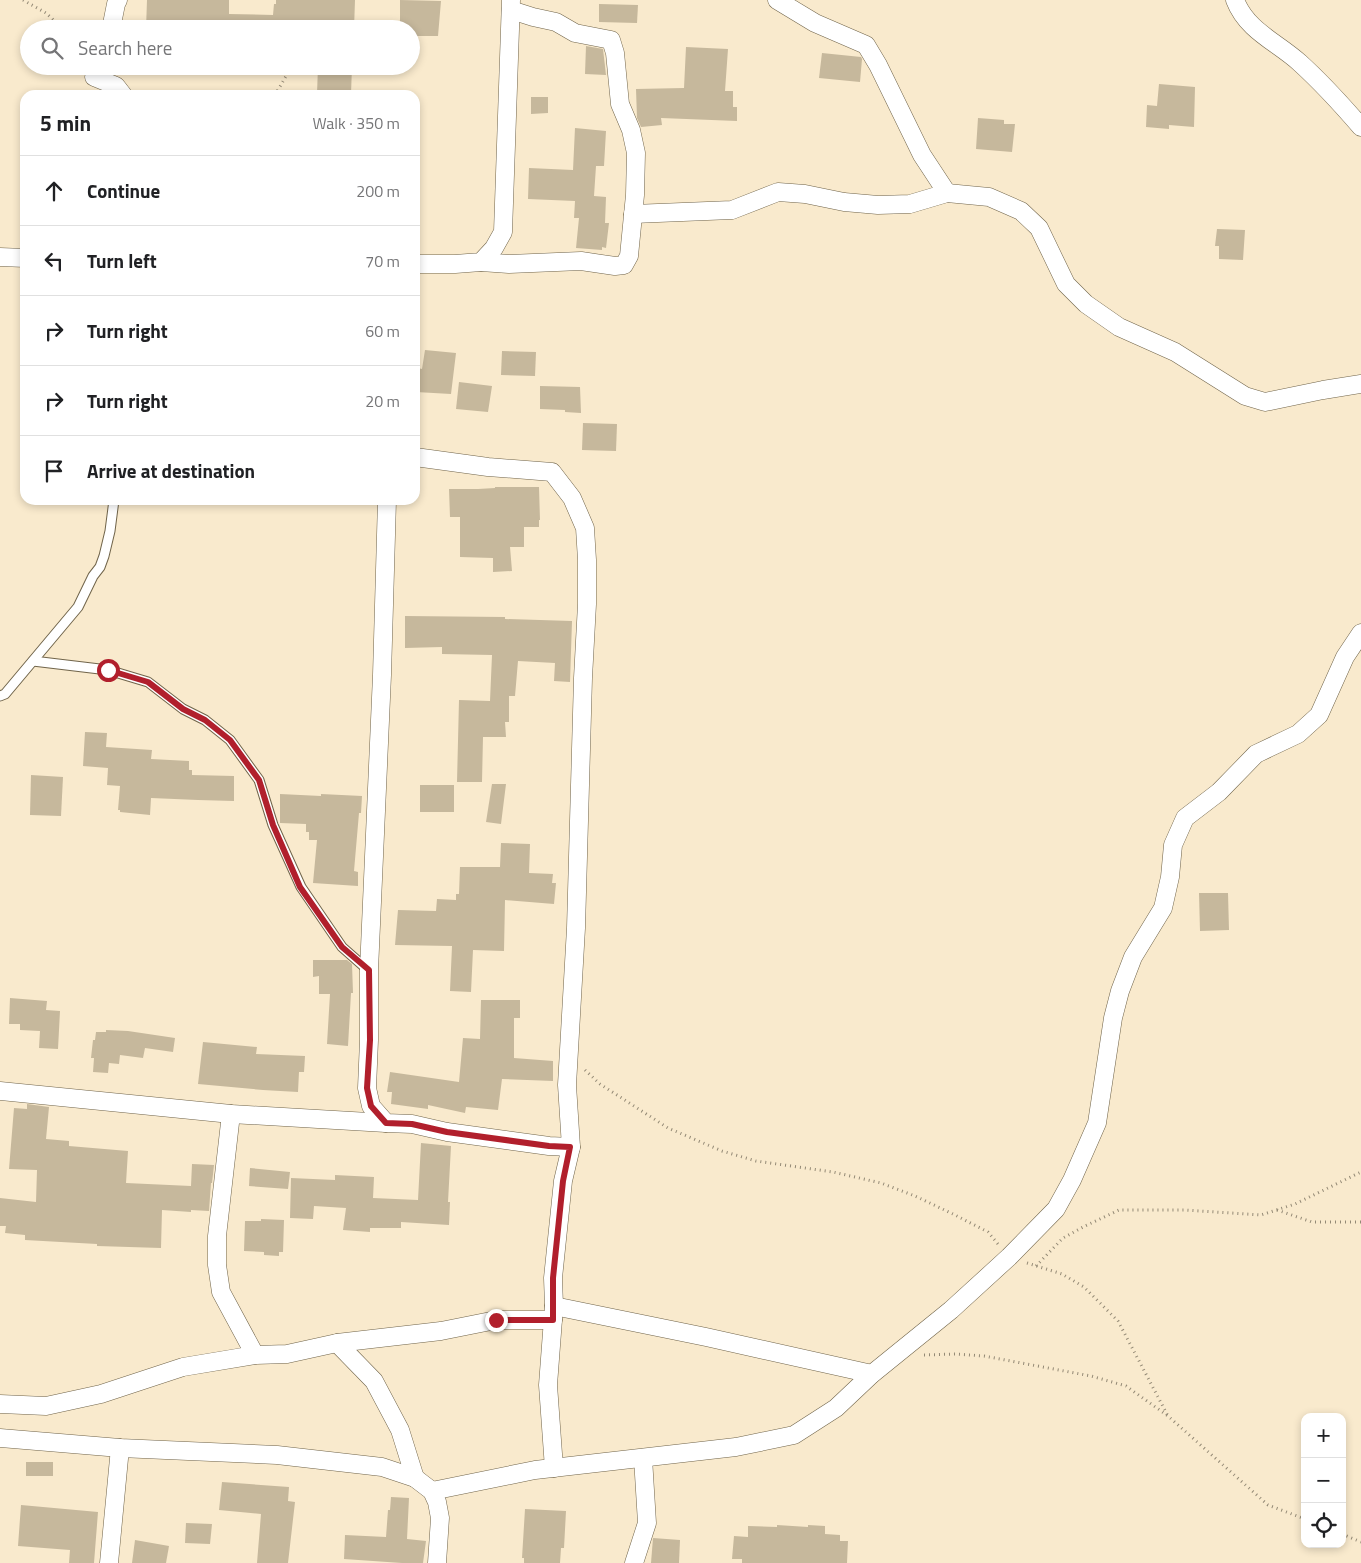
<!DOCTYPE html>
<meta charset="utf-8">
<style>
:root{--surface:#fff;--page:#f6f6f6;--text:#202124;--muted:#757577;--line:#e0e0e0}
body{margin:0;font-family:"Titillium Web",sans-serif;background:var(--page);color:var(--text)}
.controls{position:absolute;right:15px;bottom:15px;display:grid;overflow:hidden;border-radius:10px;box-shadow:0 2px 8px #0003}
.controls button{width:45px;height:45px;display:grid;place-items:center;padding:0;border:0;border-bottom:1px solid var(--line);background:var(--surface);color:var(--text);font:25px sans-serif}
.stop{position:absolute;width:15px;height:15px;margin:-11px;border:4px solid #b11f2c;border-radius:50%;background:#fff}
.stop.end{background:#b11f2c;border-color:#fff;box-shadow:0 1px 5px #0008}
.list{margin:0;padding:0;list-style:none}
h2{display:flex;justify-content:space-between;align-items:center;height:65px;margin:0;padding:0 20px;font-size:21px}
h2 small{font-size:16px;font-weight:400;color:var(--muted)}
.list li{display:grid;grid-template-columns:32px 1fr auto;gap:15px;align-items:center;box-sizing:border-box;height:70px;padding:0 20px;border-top:1px solid var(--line)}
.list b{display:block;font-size:19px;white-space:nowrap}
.list em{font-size:16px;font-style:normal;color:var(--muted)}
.icon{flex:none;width:28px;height:28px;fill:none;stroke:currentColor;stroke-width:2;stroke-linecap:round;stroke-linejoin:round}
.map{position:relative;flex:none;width:1361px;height:1563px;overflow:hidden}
.search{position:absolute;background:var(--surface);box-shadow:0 2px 8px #0003;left:20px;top:20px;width:400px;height:55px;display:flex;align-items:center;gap:12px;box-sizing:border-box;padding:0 18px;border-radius:28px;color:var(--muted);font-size:19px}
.panel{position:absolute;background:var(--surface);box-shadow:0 2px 8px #0003;left:20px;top:90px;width:400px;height:415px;border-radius:15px}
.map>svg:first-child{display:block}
.building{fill:#c6b89c}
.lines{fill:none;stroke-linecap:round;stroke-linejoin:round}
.service-casing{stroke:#70644a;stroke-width:11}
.minor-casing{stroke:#70644a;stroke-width:19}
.path{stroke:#938975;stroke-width:3;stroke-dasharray:1 4;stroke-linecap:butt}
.service{stroke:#fff;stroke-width:9}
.minor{stroke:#fff;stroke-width:18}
.route{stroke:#b11f2c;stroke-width:6}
</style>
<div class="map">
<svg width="1361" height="1563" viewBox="0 0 1361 1563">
<rect width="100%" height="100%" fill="#f9eacd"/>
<!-- building -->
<g class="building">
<polygon points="147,0 229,0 229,14 273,15 274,4 276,4 276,0 355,0 354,29 146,29"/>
<polygon points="400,0 441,1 438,36 411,36 411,29 400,29"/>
<polygon points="599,4 638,5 637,23 599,22"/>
<polygon points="586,46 603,49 606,75 585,74"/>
<polygon points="686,47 728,49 725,91 733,91 733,107 737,107 737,121 661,118 662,125 641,127 637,118 636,89 684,88"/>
<polygon points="822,53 861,57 862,59 860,82 819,78"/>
<polygon points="318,66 352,66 351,94 317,94"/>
<polygon points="1159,84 1195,87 1194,127 1169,125 1169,129 1146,127 1147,105 1157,106"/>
<polygon points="531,97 548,97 548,113 531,114"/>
<polygon points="978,118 1004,120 1004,124 1015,124 1012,152 976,149"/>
<polygon points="575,128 606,131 604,166 596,166 594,196 606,197 605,223 609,223 606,248 602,247 602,250 576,248 579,218 574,218 575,201 528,199 529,168 573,170"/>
<polygon points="1217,229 1245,230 1243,260 1219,259 1219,246 1215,246"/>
<polygon points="425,350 456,353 451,394 416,392 418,368 422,369"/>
<polygon points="502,351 536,352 535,376 501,375"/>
<polygon points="459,382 492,386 488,412 456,409"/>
<polygon points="540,386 580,387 581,413 565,412 565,410 540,409"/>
<polygon points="583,423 617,424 616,451 582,450"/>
<polygon points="495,487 539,487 540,520 539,520 539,527 524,527 524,547 510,547 512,571 493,572 493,558 460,557 460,517 450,517 449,489 478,489 495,488"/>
<polygon points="405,616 505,617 505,619 572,621 570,682 554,681 555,663 518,661 515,696 509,696 509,722 505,722 506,737 483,737 482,782 457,782 459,700 490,701 492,655 442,654 442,647 405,648"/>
<polygon points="85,732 107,733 106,747 152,750 151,759 189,761 189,770 192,770 192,775 234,776 234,801 198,800 151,798 150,815 120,812 120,810 118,810 120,786 107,785 108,768 83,766"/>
<polygon points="31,775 63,777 61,816 30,815"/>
<polygon points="492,784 506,784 501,824 486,822"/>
<rect x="420" y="785" width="34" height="27"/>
<polygon points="280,794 321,796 321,794 362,796 361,813 359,813 354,871 358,872 358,886 313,883 317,840 309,840 309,832 306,832 306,824 280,823"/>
<polygon points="501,843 530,844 529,873 553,874 552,883 556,883 554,904 505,900 504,951 473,950 471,992 450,991 452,946 395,945 398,910 436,911 437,899 456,900 456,894 459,894 460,867 500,867"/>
<polygon points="1199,893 1228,893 1229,930 1200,931"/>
<polygon points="313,960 347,960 352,964 353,993 351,993 348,1046 327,1044 330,994 319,994 319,976 313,977"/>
<polygon points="10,998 47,1001 46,1010 60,1011 58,1049 39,1048 40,1031 20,1030 20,1024 9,1024"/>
<polygon points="481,1000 520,1000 520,1018 514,1018 514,1058 553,1061 553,1081 502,1079 498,1110 466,1107 465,1113 428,1105 428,1109 391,1104 392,1092 387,1092 390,1072 459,1082 463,1038 480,1039"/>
<polygon points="106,1030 128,1031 175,1038 173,1052 145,1048 143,1058 120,1055 119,1064 109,1063 108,1073 93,1072 94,1058 91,1058 93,1040 95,1040 96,1032 106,1032"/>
<polygon points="203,1042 257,1047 256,1054 305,1056 304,1072 299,1072 298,1092 263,1090 198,1084"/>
<polygon points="27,1104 49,1107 46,1139 69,1141 69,1146 128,1151 126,1183 191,1186 192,1164 214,1165 212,1183 211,1183 209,1211 191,1210 191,1212 162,1210 161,1248 97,1246 97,1244 25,1240 25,1235 5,1233 6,1226 0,1226 0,1198 36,1202 37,1170 9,1169 14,1108 27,1109"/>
<polygon points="421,1143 451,1146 448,1202 450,1202 449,1225 401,1222 401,1228 370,1228 370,1232 343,1230 346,1208 314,1206 313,1219 290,1218 291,1178 335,1180 335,1175 374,1177 373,1198 418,1200"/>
<polygon points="250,1168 290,1172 288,1189 249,1186"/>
<polygon points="261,1219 284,1220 283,1252 279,1252 279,1256 264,1255 264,1252 244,1251 245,1221 261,1221"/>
<rect x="26" y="1462" width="27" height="14"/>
<polygon points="222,1482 289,1487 288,1501 295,1502 288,1563 257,1563 261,1514 219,1510"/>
<polygon points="391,1497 409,1498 407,1539 426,1541 423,1563 402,1563 344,1559 345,1535 386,1537 388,1510 390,1510"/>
<polygon points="21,1505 98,1512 94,1563 69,1563 70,1550 18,1546"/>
<polygon points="525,1509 566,1511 564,1548 561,1548 560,1563 524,1563 524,1558 522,1558"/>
<polygon points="186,1523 212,1524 210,1544 185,1543"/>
<polygon points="777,1525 808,1527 808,1525 825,1526 825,1534 840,1535 840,1541 848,1541 847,1563 742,1563 742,1559 732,1559 734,1536 748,1537 748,1526 777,1527"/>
<polygon points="653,1538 680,1540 679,1563 651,1563"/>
<polygon points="135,1540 169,1546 166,1563 132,1563"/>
</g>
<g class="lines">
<!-- service casing -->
<g class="service-casing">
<g id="service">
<polyline points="33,661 108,670 148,682 183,709 205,720 230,740 259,780 273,825 301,887 342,947 368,970"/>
<polyline points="0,696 5,694 78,607 93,576 100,567 104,556 110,531 114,500"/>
</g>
</g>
<!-- minor casing -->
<g class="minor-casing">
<g id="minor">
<polyline points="777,0 815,23 866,45 878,65 922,155 947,193"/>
<path d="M1235,0C1247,31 1277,42 1300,63C1322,83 1342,105 1361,127"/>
<polyline points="111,29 116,4 118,0"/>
<polyline points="94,77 116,86 123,95"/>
<polyline points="633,214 732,210 778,192 805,194 844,202 878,205 910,204 947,193 989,197 1021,211 1039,228 1066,284 1086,304 1119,327 1175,352 1245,396 1265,402 1323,390 1361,384"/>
<polyline points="0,257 25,258"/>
<polyline points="481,262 509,264 581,261 615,266 624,265 629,256 635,195 636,153 631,130 620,104 615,53 611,40 575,33 556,22 533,17 511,10"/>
<polyline points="415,264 455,264 481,262 494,248 503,232 511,0"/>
<polyline points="415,457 488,467 552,472 572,498 585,528 587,560 587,604 583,678 576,928 567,1085 571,1147 563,1181 553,1278 554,1306 548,1385 554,1468"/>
<polyline points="387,500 382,675 369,970 369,1040 367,1088 371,1106 386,1123 412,1124 447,1132 549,1146 571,1147"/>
<polyline points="0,1091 231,1114 386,1123"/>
<polyline points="231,1114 217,1236 217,1265 221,1292 255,1355"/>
<polyline points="554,1306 706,1337 872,1374"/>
<polyline points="337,1343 374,1381 400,1430 415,1478"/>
<polyline points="0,1404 46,1406 101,1394 183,1367 255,1355 287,1354 337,1343 441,1331 496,1320 553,1320"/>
<polyline points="0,1438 120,1448 277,1455 382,1467 415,1478 432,1491 437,1502 440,1518 437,1563"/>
<polyline points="432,1491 535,1470 736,1447 794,1435 836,1408 872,1374 951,1310 1009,1257 1056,1209 1072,1180 1097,1123 1113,1018 1120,991 1133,957 1163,908 1170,877 1173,845 1185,818 1219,792 1256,754 1298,734 1319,715 1345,657 1361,633"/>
<polyline points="109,1563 120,1448"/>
<polyline points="634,1563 647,1523 643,1458"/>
</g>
</g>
<!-- path -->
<g class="path">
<polyline points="23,0 46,13 63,29"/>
<polyline points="275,95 292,66"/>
<polyline points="585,1070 600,1084 668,1128 722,1151 756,1161 833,1172 881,1183 915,1196 953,1214 988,1232 998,1244"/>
<polyline points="1277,1210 1312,1222 1361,1222"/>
<polyline points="1027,1263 1062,1274 1084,1287 1118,1321 1168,1416"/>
<polyline points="1036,1266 1063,1238 1085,1226 1119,1210 1185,1210 1261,1215 1295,1204 1361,1172"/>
<polyline points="924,1355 955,1354 984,1356 1091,1376 1126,1386 1168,1416 1268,1505 1305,1519"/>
<polyline points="1342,1534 1361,1542"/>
</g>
<!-- service -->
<use href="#service" class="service"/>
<!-- minor -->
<use href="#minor" class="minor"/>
</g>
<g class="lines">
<!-- route -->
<polyline class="route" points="108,670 148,682 183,709 205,720 230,740 259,780 273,825 300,887 342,947 369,970 370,1040 367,1088 371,1106 386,1123 412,1124 447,1132 549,1146 570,1147 563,1181 553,1278 553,1320 496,1320"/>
</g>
</svg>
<div class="controls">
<button>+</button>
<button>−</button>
<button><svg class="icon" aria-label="locate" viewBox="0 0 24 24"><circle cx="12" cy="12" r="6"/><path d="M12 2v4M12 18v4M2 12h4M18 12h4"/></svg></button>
</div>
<div class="stop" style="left:108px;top:670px"></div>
<div class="stop end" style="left:496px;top:1320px"></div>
<div class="search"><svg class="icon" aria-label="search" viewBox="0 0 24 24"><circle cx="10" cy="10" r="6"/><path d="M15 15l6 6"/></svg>Search here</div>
<section class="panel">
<h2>5 min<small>Walk · 350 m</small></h2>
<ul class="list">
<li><svg class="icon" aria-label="ahead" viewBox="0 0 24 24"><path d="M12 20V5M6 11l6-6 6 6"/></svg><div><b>Continue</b></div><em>200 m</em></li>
<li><svg class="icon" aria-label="left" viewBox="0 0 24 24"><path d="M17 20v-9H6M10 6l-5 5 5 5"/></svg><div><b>Turn left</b></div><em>70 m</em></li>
<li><svg class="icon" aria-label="right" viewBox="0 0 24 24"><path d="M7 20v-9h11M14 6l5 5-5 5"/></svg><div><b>Turn right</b></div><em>60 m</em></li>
<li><svg class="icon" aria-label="right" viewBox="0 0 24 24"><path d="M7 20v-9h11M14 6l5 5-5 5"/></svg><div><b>Turn right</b></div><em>20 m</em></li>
<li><svg class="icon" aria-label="arrive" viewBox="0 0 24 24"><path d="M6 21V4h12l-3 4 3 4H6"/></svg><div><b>Arrive at destination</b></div></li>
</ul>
</section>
</div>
